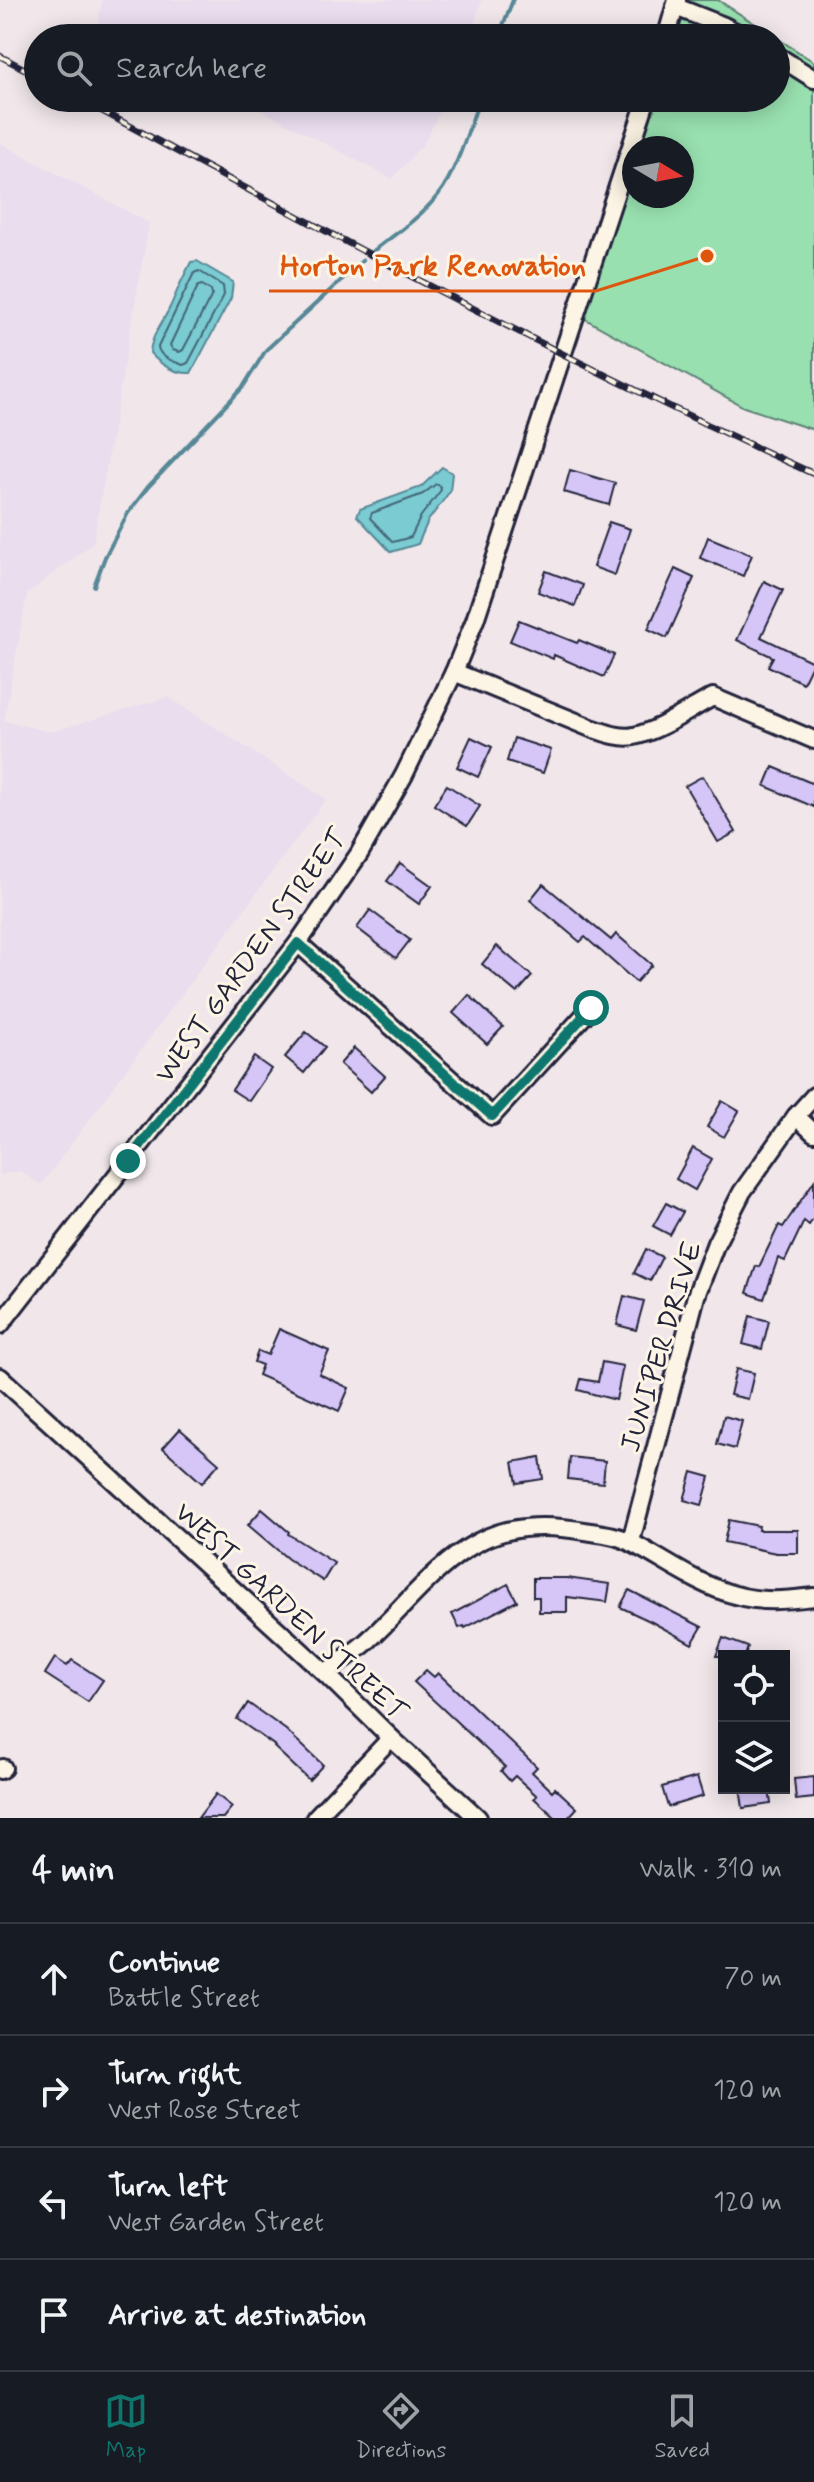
<!DOCTYPE html>
<meta charset="utf-8">
<style>
:root{--surface:#171b24;--page:#20242c;--text:#f1f3f6;--muted:#9ea1a6;--line:#363941;--accent:#0f766e}
body{margin:0;font-family:Mynerve,sans-serif;background:var(--page);color:var(--text)}
.controls{position:absolute;right:24px;bottom:24px;display:grid;overflow:hidden;border-radius:0px;box-shadow:0 4px 20px #0003}
.controls button{width:72px;height:72px;display:grid;place-items:center;padding:0;border:0;border-bottom:2px solid var(--line);background:var(--surface);color:var(--text);font:40px sans-serif}
.compass{position:absolute;left:622px;top:136px;width:72px;height:72px;border-radius:50%;background:var(--surface);box-shadow:0 4px 20px #0003;rotate:100deg}
.stop{position:absolute;width:24px;height:24px;margin:-18px;border:6px solid #0f766e;border-radius:50%;background:#fff}
.stop.end{background:#0f766e;border-color:#fff;box-shadow:0 2px 8px #0008}
.list{margin:0;padding:0;list-style:none}
h2{display:flex;justify-content:space-between;align-items:center;height:104px;margin:0;padding:0 32px;font-size:34px}
h2 small{font-size:26px;font-weight:400;color:var(--muted)}
.list li{display:grid;grid-template-columns:52px 1fr auto;gap:24px;align-items:center;box-sizing:border-box;height:112px;padding:0 32px;border-top:2px solid var(--line)}
.list b{display:block;font-size:30px;white-space:nowrap}
.list p{margin:0;font-size:26px;white-space:nowrap;color:var(--muted)}
.list em{font-size:26px;font-style:normal;color:var(--muted)}
.icon{flex:none;width:44px;height:44px;fill:none;stroke:currentColor;stroke-width:2;stroke-linecap:round;stroke-linejoin:round}
.map{position:relative;flex:none;width:814px;height:1818px;overflow:hidden}
.search{position:absolute;background:var(--surface);box-shadow:0 4px 20px #0003;left:24px;right:24px;top:24px;height:88px;display:flex;align-items:center;gap:20px;box-sizing:border-box;padding:0 28px;border-radius:44px;color:var(--muted);font-size:30px}
.sheet{height:552px;background:var(--surface)}
nav{display:flex;justify-content:space-around;align-items:center;box-sizing:border-box;height:112px;border-top:2px solid var(--line);background:var(--surface);font-size:22px;color:var(--muted)}
nav a{display:grid;justify-items:center;gap:4px}
nav .on{color:var(--accent)}
.map>svg:first-child{display:block}
.built{fill:#e9ddee}
.green{fill:#98e0af;stroke:#5d8175;stroke-width:2}
.water{fill:#7acbd2;stroke:#578796;stroke-width:2}
.lines{fill:none;stroke-linecap:round;stroke-linejoin:round}
.shore{stroke:#456677;stroke-width:2}
.stream{stroke:#578796;stroke-width:4}
.building{fill:#d6c6f7;stroke:#22223b;stroke-width:2}
.minor-casing{stroke:#22223b;stroke-width:22}
.minor{stroke:#fcf5e5;stroke-width:16}
.rail-casing{stroke:#22223b;stroke-width:7}
.rail{stroke:#fcf5e5;stroke-width:4;stroke-dasharray:12;stroke-linecap:butt}
.route{stroke:#0f766e;stroke-width:10}
.labels{text-anchor:middle;stroke-width:6;stroke-linejoin:round;paint-order:stroke}
.street-label{font-size:28px;fill:#22223b;stroke:#fcf5e5}
.leader{fill:none;stroke:#de560e;stroke-width:3}
.callout-dot{fill:#de560e;stroke:#fcf5e5;stroke-width:3}
.callout-label{font-size:30px;text-anchor:middle;font-weight:bold;fill:#de560e;stroke:#fcf5e5;stroke-width:6;stroke-linejoin:round;paint-order:stroke}
</style>
<div class="map">
<svg width="814" height="1818" viewBox="0 0 814 1818">
<rect width="100%" height="100%" fill="#f1e7ea"/>
<filter id="ink" filterUnits="userSpaceOnUse"><feTurbulence type="fractalNoise" baseFrequency=".0125" numOctaves="2"/><feDisplacementMap in="SourceGraphic" scale="16" xChannelSelector="R" yChannelSelector="G"/><feConvolveMatrix kernelMatrix="1 2 1 2 8 2 1 2 1" color-interpolation-filters="sRGB"/></filter>
<g filter="url(#ink)">
<!-- built -->
<g class="built">
<polygon points="102,0 482,0 469,38 127,38 98,23"/>
<polygon points="239,98 447,98 424,143 392,179"/>
<polygon points="0,143 149,223 93,543 27,594 4,721 51,732 168,697 326,799 41,1185 20,1171 0,1175"/>
</g>
<!-- green -->
<polygon class="green" points="689,0 718,0 814,62 814,430 744,407 580,316 634,159 634,196 682,196 682,148 638,148 655,98 776,98 776,38 676,38"/>
<!-- water -->
<g class="water">
<path d="M197,261L233,282L231,298L191,373C175,374 161,365 150,353C151,335 164,321 171,305C177,290 183,277 191,262Z"/>
<polygon points="442,467 452,473 450,491 428,521 418,544 391,552 357,516 360,509 421,487"/>
</g>
<g class="lines">
<!-- shore -->
<g class="shore">
<path d="M199,271L223,286L224,295L188,363L183,365C173,361 160,358 158,347L194,273Z"/>
<polygon points="202,285 211,290 212,295 183,350 179,352 173,350 170,345 198,286"/>
<polygon points="436,484 440,486 441,490 421,516 411,537 393,542 370,518 372,513 423,494"/>
</g>
<!-- stream -->
<g class="stream">
<polyline points="498,38 513,0"/>
<path d="M372,252C395,234 420,218 438,195C457,171 469,127 480,98"/>
<polyline points="94,586 105,557 128,513 148,487 243,387 266,350 363,260"/>
</g>
</g>
<!-- building -->
<g class="building">
<polygon points="570,470 615,483 609,505 564,492"/>
<polygon points="609,522 630,529 615,575 593,567"/>
<polygon points="708,537 752,555 743,576 700,558"/>
<polygon points="675,569 694,578 667,638 648,629"/>
<polygon points="546,571 583,585 575,606 538,592"/>
<polygon points="764,581 783,590 761,637 813,662 803,683 768,666 773,657 737,640"/>
<polygon points="519,620 577,643 579,640 614,655 604,677 554,655 553,659 510,641"/>
<polygon points="471,737 492,747 478,777 457,767"/>
<polygon points="514,738 551,750 543,773 507,761"/>
<polygon points="773,767 814,784 814,807 765,786"/>
<polygon points="703,776 736,832 718,842 685,786"/>
<polygon points="447,785 480,806 467,826 434,805"/>
<polygon points="400,863 432,886 419,904 387,881"/>
<polygon points="543,884 611,940 616,934 652,965 636,982 585,937 580,942 530,900"/>
<polygon points="370,910 410,940 396,958 357,928"/>
<polygon points="497,946 532,976 517,993 482,964"/>
<polygon points="469,995 503,1027 487,1044 453,1013"/>
<polygon points="306,1032 325,1047 304,1073 285,1057"/>
<polygon points="354,1048 385,1076 371,1092 340,1064"/>
<polygon points="254,1057 271,1069 249,1101 232,1090"/>
<polygon points="722,1101 739,1111 724,1137 707,1127"/>
<polygon points="693,1148 712,1159 695,1190 676,1179"/>
<polygon points="814,1181 814,1218 809,1225 804,1221 785,1261 778,1258 764,1299 747,1293 756,1266 759,1267 779,1225 783,1227"/>
<polygon points="666,1203 683,1212 670,1235 653,1226"/>
<polygon points="646,1249 662,1257 650,1281 634,1273"/>
<polygon points="624,1296 644,1301 636,1330 617,1325"/>
<polygon points="750,1316 769,1321 762,1349 743,1344"/>
<polygon points="279,1329 329,1351 319,1374 349,1388 339,1411 258,1375 262,1365 254,1362 258,1351 268,1355"/>
<polygon points="602,1362 623,1366 616,1400 578,1390 581,1379 598,1382"/>
<polygon points="736,1369 754,1373 748,1399 730,1395"/>
<polygon points="724,1416 742,1421 735,1449 717,1444"/>
<polygon points="180,1429 219,1463 202,1483 163,1448"/>
<polygon points="540,1457 543,1479 517,1483 513,1462"/>
<polygon points="570,1457 605,1461 603,1483 568,1479"/>
<polygon points="692,1472 710,1477 702,1505 684,1500"/>
<polygon points="262,1509 289,1532 288,1534 334,1563 323,1581 288,1559 248,1525"/>
<polygon points="729,1520 759,1526 758,1530 798,1530 798,1553 776,1553 724,1542"/>
<polygon points="533,1578 567,1578 610,1584 607,1602 567,1597 567,1612 539,1612 539,1597 533,1597"/>
<polygon points="508,1584 517,1601 465,1628 464,1626 459,1628 452,1614"/>
<polygon points="629,1590 702,1627 692,1644 650,1621 620,1607"/>
<polygon points="723,1638 748,1647 745,1656 716,1656"/>
<polygon points="55,1658 67,1666 72,1660 103,1680 88,1702 45,1674"/>
<polygon points="426,1670 434,1677 438,1673 537,1767 532,1772 552,1791 555,1788 577,1808 568,1818 556,1818 534,1798 537,1796 515,1776 510,1781 501,1771 505,1767 414,1682"/>
<polygon points="248,1703 286,1730 323,1765 309,1780 274,1747 275,1746 237,1719"/>
<polygon points="697,1777 703,1796 668,1807 662,1787"/>
<polygon points="814,1777 814,1798 796,1800 794,1779"/>
<polygon points="740,1788 769,1788 771,1804 743,1808"/>
<polygon points="216,1794 232,1807 223,1818 198,1818"/>
</g>
<g class="lines">
<!-- minor casing -->
<g class="minor-casing">
<g id="minor">
<polyline points="676,7 724,26 747,38"/>
<polyline points="666,38 677,0"/>
<polyline points="776,55 814,79"/>
<path d="M454,672L591,728C604,732 620,739 634,736C661,730 688,710 713,697L814,740"/>
<polyline points="298,943 492,1116 591,1008"/>
<polyline points="796,1116 814,1133"/>
<polyline points="0,1325 298,943 359,854 404,775 454,672 475,620 647,98"/>
<polyline points="0,1377 325,1673 391,1738 478,1818"/>
<polyline points="631,1541 696,1296 716,1243 742,1192 796,1116 814,1096"/>
<path d="M325,1673C338,1663 352,1654 364,1644C402,1611 433,1566 478,1542C514,1523 552,1525 591,1532C605,1534 620,1536 632,1543C666,1561 698,1585 735,1595C762,1603 787,1600 814,1597"/>
<polyline points="0,1770 3,1768"/>
<polyline points="315,1818 391,1738"/>
</g>
</g>
<!-- minor -->
<use href="#minor" class="minor"/>
<!-- rail casing -->
<g class="rail-casing">
<g id="rail">
<polyline points="0,56 38,76"/>
<path d="M78,98C321,229 563,361 814,474"/>
</g>
</g>
<!-- rail -->
<use href="#rail" class="rail"/>
</g>
</g>
<g class="lines" filter="url(#ink)">
<!-- route -->
<polyline class="route" points="128,1161 298,943 492,1116 591,1008"/>
</g>
<g class="labels">
<!-- street labels -->
<g class="street-label">
<text transform="translate(250 955) rotate(-54)" y="10">WEST GARDEN STREET</text>
<text transform="translate(660 1346) rotate(-73)" y="10">JUNIPER DRIVE</text>
<text transform="translate(292 1611) rotate(43)" y="10">WEST GARDEN STREET</text>
</g>
</g>
<!-- callouts -->
<path class="leader" d="M707 256L596 291H269"/>
<circle class="callout-dot" cx="707" cy="256" r="8"/>
<g class="callout-label">
<text x="433" y="275">Horton Park Renovation</text>
</g>
</svg>
<div class="controls">
<button><svg class="icon" aria-label="locate" viewBox="0 0 24 24"><circle cx="12" cy="12" r="6"/><path d="M12 2v4M12 18v4M2 12h4M18 12h4"/></svg></button>
<button><svg class="icon" aria-label="layers" viewBox="0 0 24 24"><path d="M12 4l9 5-9 5-9-5zM3 14l9 5 9-5"/></svg></button>
</div>
<svg class="compass" viewBox="-18 -18 36 36"><path d="M0-13l5 13h-10z" fill="#e53935"/><path d="M0 13l5-13h-10z" fill="#9ea1a6"/></svg>
<div class="stop" style="left:591px;top:1008px"></div>
<div class="stop end" style="left:128px;top:1161px"></div>
<div class="search"><svg class="icon" aria-label="search" viewBox="0 0 24 24"><circle cx="10" cy="10" r="6"/><path d="M15 15l6 6"/></svg>Search here</div>
</div>
<section class="sheet">
<h2>4 min<small>Walk · 310 m</small></h2>
<ul class="list">
<li><svg class="icon" aria-label="ahead" viewBox="0 0 24 24"><path d="M12 20V5M6 11l6-6 6 6"/></svg><div><b>Continue</b><p>Battle Street</p></div><em>70 m</em></li>
<li><svg class="icon" aria-label="right" viewBox="0 0 24 24"><path d="M7 20v-9h11M14 6l5 5-5 5"/></svg><div><b>Turn right</b><p>West Rose Street</p></div><em>120 m</em></li>
<li><svg class="icon" aria-label="left" viewBox="0 0 24 24"><path d="M17 20v-9H6M10 6l-5 5 5 5"/></svg><div><b>Turn left</b><p>West Garden Street</p></div><em>120 m</em></li>
<li><svg class="icon" aria-label="arrive" viewBox="0 0 24 24"><path d="M6 21V4h12l-3 4 3 4H6"/></svg><div><b>Arrive at destination</b></div></li>
</ul>
</section>
<nav>
<a class="on"><svg class="icon" aria-label="map" viewBox="0 0 24 24"><path d="M3 6l6-2 6 2 6-2v14l-6 2-6-2-6 2zM9 4v14M15 6v14"/></svg>Map</a>
<a><svg class="icon" aria-label="directions" viewBox="0 0 24 24"><path d="M12 3l9 9-9 9-9-9zM9 14v-3h6M13 9l2 2-2 2"/></svg>Directions</a>
<a><svg class="icon" aria-label="saved" viewBox="0 0 24 24"><path d="M7 4h10v16l-5-4-5 4z"/></svg>Saved</a>
</nav>
